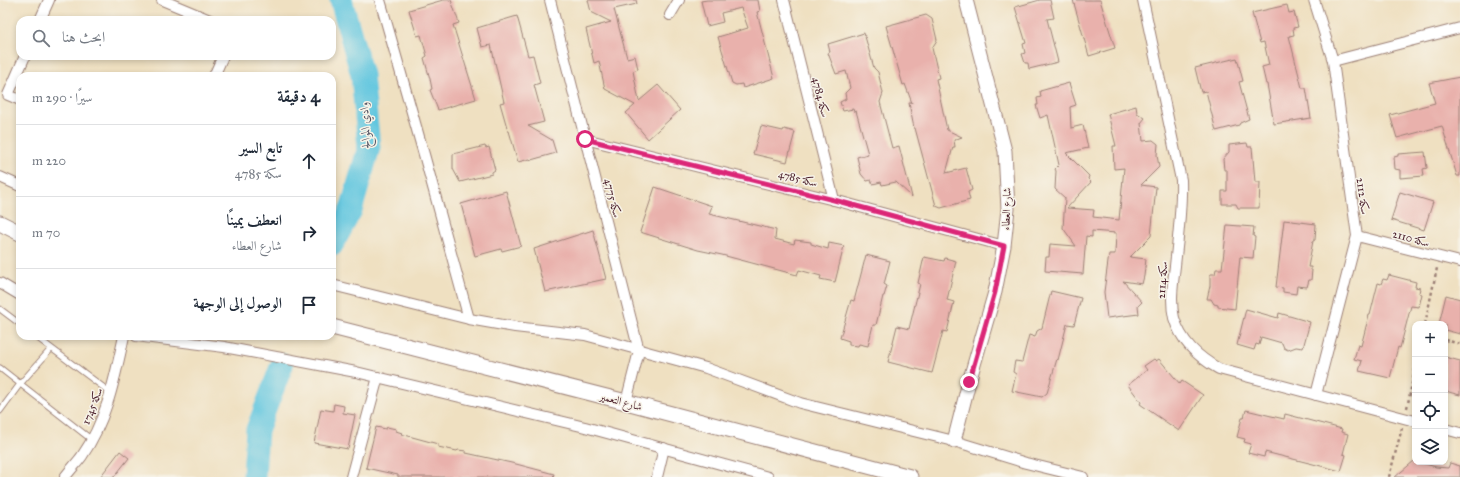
<!DOCTYPE html>
<html lang="ar">
<meta charset="utf-8">
<style>
:root{--surface:#fff;--page:#f2f2f3;--text:#1f2937;--muted:#747a83;--line:#e0e1e3}
body{margin:0;font-family:"IM FELL Great Primer",Amiri,serif;background:var(--page);color:var(--text);direction:rtl}
.controls{position:absolute;right:12px;bottom:12px;display:grid;overflow:hidden;border-radius:8px;box-shadow:0 2px 6px #0003}
.controls button{width:36px;height:36px;display:grid;place-items:center;padding:0;border:0;border-bottom:1px solid var(--line);background:var(--surface);color:var(--text);font:20px sans-serif}
.stop{position:absolute;width:12px;height:12px;margin:-9px;border:3px solid #db2777;border-radius:50%;background:#fff}
.stop.end{background:#db2777;border-color:#fff;box-shadow:0 1px 4px #0008}
.list{margin:0;padding:0;list-style:none}
h2{display:flex;justify-content:space-between;align-items:center;height:52px;margin:0;padding:0 16px;font-size:17px}
h2 small{font-size:13px;font-weight:400;color:var(--muted)}
.list li{display:grid;grid-template-columns:26px 1fr auto;gap:12px;align-items:center;box-sizing:border-box;height:72px;padding:0 16px;border-top:1px solid var(--line)}
.list b{display:block;font-size:15px;white-space:nowrap}
.list p{margin:0;font-size:13px;white-space:nowrap;color:var(--muted)}
.list em{font-size:13px;font-style:normal;color:var(--muted)}
.icon{flex:none;width:22px;height:22px;fill:none;stroke:currentColor;stroke-width:2;stroke-linecap:round;stroke-linejoin:round}
.map{position:relative;flex:none;width:1460px;height:477px;overflow:hidden;direction:ltr}
.search{position:absolute;background:var(--surface);box-shadow:0 2px 6px #0003;left:16px;top:16px;width:320px;height:44px;display:flex;align-items:center;gap:10px;box-sizing:border-box;padding:0 14px;border-radius:12px;color:var(--muted);font-size:15px}
.panel{position:absolute;background:var(--surface);box-shadow:0 2px 6px #0003;left:16px;top:72px;width:320px;height:268px;border-radius:12px;direction:rtl}
.map>svg:first-child{display:block}
.lines{fill:none;stroke-linecap:round;stroke-linejoin:round}
.river{stroke:#61c6df;stroke-width:23}
.building{fill:#e9b1ac}
.service-casing{stroke:#9c8076;stroke-width:7}
.minor-casing{stroke:#9c8076;stroke-width:12}
.tertiary-casing{stroke:#9c8076;stroke-width:15}
.secondary-casing{stroke:#9c8076;stroke-width:17}
.path{stroke:#9c8076;stroke-width:2.5;stroke-dasharray:3 3;stroke-linecap:butt}
.service{stroke:#fff;stroke-width:5}
.minor{stroke:#fff;stroke-width:10}
.tertiary{stroke:#fff;stroke-width:13}
.secondary{stroke:#fff;stroke-width:15}
.route{stroke:#db2777;stroke-width:5}
.labels{text-anchor:middle;stroke-width:3;stroke-linejoin:round;paint-order:stroke}
.street-label{font-size:11px;fill:#4a1f2b;stroke:#f7f3e8}
.water-label{font-size:12px;font-style:italic;fill:#515161;stroke:#f7f3e8}
</style>
<div class="map">
<svg width="1460" height="477" viewBox="0 0 1460 477">
<rect width="100%" height="100%" fill="#f7f3e8"/>
<filter id="ink" filterUnits="userSpaceOnUse"><feTurbulence type="fractalNoise" baseFrequency=".025" numOctaves="2"/><feDisplacementMap in="SourceGraphic" scale="8" xChannelSelector="R" yChannelSelector="G"/><feConvolveMatrix kernelMatrix="1 2 1 2 8 2 1 2 1" color-interpolation-filters="sRGB"/></filter>
<filter id="wash" filterUnits="userSpaceOnUse"><feTurbulence type="fractalNoise" baseFrequency=".012" numOctaves="4" result="noise"/><feDisplacementMap in="SourceGraphic" scale="16" xChannelSelector="R" yChannelSelector="G"/><feGaussianBlur stdDeviation="0.9" result="paint"/><feColorMatrix in="noise" values="0 0 0 0 0 0 0 0 0 0 0 0 0 0 0 0 0 1.4 0 .05"/><feComposite in="paint" operator="in"/></filter>
<g filter="url(#wash)">
<rect width="100%" height="100%" fill="#efe0c1"/>
<g class="lines">
<!-- river -->
<g class="river">
<polyline points="332,245 351,210 369,147 362,75 341,0"/>
<polyline points="254,477 257,430 282,365"/>
</g>
</g>
<g id="blocks">
<!-- building -->
<g class="building">
<polygon points="443,0 451,0 459,23 453,25 476,99 438,110 430,90 432,89 430,79 424,58 427,56 421,35 417,36 409,10"/>
<polygon points="588,0 636,0 637,4 614,9 627,58 635,56 638,69 633,71 639,101 658,85 680,110 648,139 626,113 635,105 605,89 599,61 594,63 586,29 611,22 591,12"/>
<polygon points="707,0 758,0 760,11 757,12 774,78 743,88 742,84 736,85 732,83 718,37 748,28 741,8 721,13 723,22 707,26 701,1"/>
<polygon points="1040,0 1050,0 1054,18 1047,19 1058,62 1029,69 1028,63 1025,63 1022,54 1025,53 1023,44 1026,43 1015,7"/>
<polygon points="1073,0 1100,0 1115,48 1089,56"/>
<polygon points="1287,5 1289,13 1294,12 1298,27 1293,28 1294,35 1289,36 1302,88 1306,88 1311,118 1274,124 1267,84 1266,84 1262,67 1269,65 1264,42 1260,43 1252,13"/>
<polygon points="926,15 932,19 937,40 932,48 939,78 936,79 947,130 962,137 954,140 955,147 953,147 946,173 966,168 972,190 968,192 970,200 941,208 936,206 915,128 914,128 909,103 912,103 905,84 903,85 886,26"/>
<polygon points="517,16 528,56 533,55 540,83 534,85 544,122 528,126 552,140 556,153 531,160 530,159 518,162 509,131 508,131 500,103 504,102 491,45 482,47 477,28"/>
<polygon points="864,33 874,68 878,72 883,93 880,102 892,148 899,146 912,197 896,182 882,185 881,182 873,184 871,180 867,181 861,174 857,157 868,154 856,111 854,112 853,109 843,111 840,102 846,99 845,93 850,88 846,71 836,74 828,53 830,52 828,44"/>
<polygon points="1237,58 1243,81 1239,82 1249,119 1240,123 1239,125 1216,131 1206,91 1201,92 1195,68"/>
<polygon points="1460,77 1460,176 1457,176 1442,126 1397,138 1390,115 1435,103 1429,83"/>
<polygon points="1069,83 1076,105 1070,107 1071,128 1083,125 1088,148 1066,153 1089,176 1088,179 1091,182 1067,208 1094,210 1093,217 1119,220 1124,168 1114,169 1113,146 1116,146 1108,114 1136,106 1137,113 1145,118 1141,123 1143,141 1153,140 1158,144 1157,155 1159,167 1141,185 1156,187 1151,236 1130,257 1146,259 1144,276 1142,284 1123,281 1142,302 1138,306 1139,314 1107,318 1104,292 1109,254 1115,254 1116,233 1092,231 1092,237 1086,236 1083,274 1045,271 1046,257 1049,257 1050,244 1076,246 1063,228 1065,198 1055,189 1056,171 1055,169 1059,165 1048,115 1040,118 1036,105 1038,105 1037,98 1041,97 1040,91"/>
<polygon points="761,126 783,131 784,129 795,132 787,162 753,154"/>
<polygon points="1247,143 1248,147 1252,147 1255,182 1260,182 1259,208 1238,208 1236,204 1222,204 1222,191 1227,191 1227,170 1224,170 1223,159 1229,152 1229,145"/>
<polygon points="485,146 486,148 489,147 495,170 492,172 492,174 460,182 453,169 453,154"/>
<polygon points="1425,152 1427,168 1423,169 1424,176 1400,178 1400,170 1395,169 1394,157 1398,156 1398,154"/>
<polygon points="655,187 712,206 709,214 776,230 775,239 794,244 795,240 811,242 811,244 828,249 829,243 844,246 835,282 820,279 821,276 799,270 797,275 722,255 698,250 640,232"/>
<polygon points="506,191 521,246 502,251 501,249 475,256 461,204"/>
<polygon points="1400,192 1433,202 1424,230 1391,220"/>
<polygon points="1284,220 1316,224 1315,240 1313,241 1308,267 1311,267 1311,270 1312,270 1311,280 1309,280 1307,287 1297,286 1296,294 1283,292 1283,288 1276,287"/>
<polygon points="1227,225 1254,227 1253,236 1255,237 1253,258 1240,257 1235,309 1218,307 1218,305 1214,304 1211,299 1207,299 1210,286 1210,274 1215,274 1216,269 1222,269"/>
<polygon points="593,230 606,279 545,292 534,249"/>
<polygon points="866,255 890,261 884,284 887,286 884,296 883,296 876,325 873,325 868,346 859,344 858,346 849,345 849,341 840,338 851,300 854,301"/>
<polygon points="924,257 944,261 945,258 956,261 947,300 954,302 947,332 943,331 932,373 888,362 897,326 909,329 920,284 918,283"/>
<polygon points="1389,275 1416,282 1415,287 1420,288 1419,293 1422,294 1419,307 1411,306 1400,348 1398,347 1390,378 1359,371 1362,361 1354,359 1358,345 1361,346 1369,315 1370,315 1378,283 1381,284 1383,279 1387,280"/>
<polygon points="1051,291 1081,298 1074,325 1067,324 1058,360 1057,359 1047,393 1042,397 1012,391 1016,374 1013,372 1015,361 1022,362 1029,335 1035,337 1037,331 1042,328"/>
<polygon points="1446,295 1460,299 1460,334 1445,330 1445,324 1439,324"/>
<polygon points="1246,309 1278,318 1279,313 1310,322 1303,348 1296,347 1288,350 1284,348 1282,343 1261,337 1259,345 1256,344 1254,350 1237,345"/>
<polygon points="1445,357 1460,361 1460,395 1445,391"/>
<polygon points="1154,359 1156,361 1159,359 1180,384 1182,381 1203,395 1179,431 1140,404 1141,402 1128,385 1147,370 1144,366"/>
<polygon points="334,404 344,406 343,413 355,415 348,449 314,443 321,409 333,411"/>
<polygon points="1246,410 1284,419 1285,414 1342,429 1341,432 1348,434 1343,454 1346,455 1341,471 1265,452 1264,457 1248,453 1251,444 1244,442 1245,439 1237,437 1242,418 1244,418"/>
<polygon points="376,427 386,429 387,427 396,429 396,431 402,433 401,434 438,444 438,447 457,451 458,450 466,451 466,453 516,464 554,474 553,477 398,477 398,475 366,468"/>
<polygon points="120,451 129,458 114,477 100,477"/>
<polygon points="1414,461 1436,467 1448,468 1450,463 1460,466 1460,477 1395,477"/>
</g>
</g>
</g>
<g filter="url(#ink)">
<use href="#blocks" fill-opacity="0" stroke="#9c8076" stroke-width="1"/>
<g class="lines">
<!-- service casing -->
<g class="service-casing">
<g id="service">
<polyline points="0,309 20,324"/>
<polyline points="35,336 111,393"/>
<polyline points="0,368 92,440"/>
<polyline points="0,411 20,384 51,349"/>
</g>
</g>
<!-- minor casing -->
<g class="minor-casing">
<g id="minor">
<polyline points="162,0 210,20"/>
<polyline points="380,0 425,158 469,319"/>
<polyline points="550,0 639,351 626,402"/>
<polyline points="784,0 834,200"/>
<path d="M1143,0L1181,180C1182,209 1178,237 1175,266C1173,283 1170,301 1174,318C1181,342 1198,357 1219,369L1415,421"/>
<polyline points="1314,0 1333,61 1357,236 1316,395"/>
<polyline points="670,15 679,0"/>
<polyline points="40,20 49,0"/>
<polyline points="1333,61 1460,28"/>
<polyline points="214,76 223,56"/>
<polyline points="20,100 8,95 25,56"/>
<polyline points="585,139 834,200 1004,246"/>
<polyline points="0,177 20,186"/>
<polyline points="1357,236 1460,262"/>
<polyline points="0,283 20,295"/>
<polyline points="332,285 469,319 515,327 585,335 706,368 800,403 954,441 1026,463 1083,477"/>
<polyline points="136,336 224,347 356,372 585,427 768,477"/>
<polyline points="1445,429 1460,433"/>
<path d="M65,477C70,470 77,463 82,456C107,420 115,377 124,336"/>
<polyline points="351,477 378,377"/>
<polyline points="657,477 664,448"/>
</g>
</g>
<!-- tertiary casing -->
<g class="tertiary-casing">
<polyline id="tertiary" points="954,441 969,382 995,292 1004,246 1008,209 1005,151 966,0"/>
</g>
<!-- secondary casing -->
<g class="secondary-casing">
<g id="secondary">
<polyline points="0,223 20,233"/>
<polyline points="332,327 626,402 910,477"/>
</g>
</g>
<!-- path -->
<g class="path">
<polyline points="1425,324 1437,268"/>
<polyline points="1445,340 1460,344"/>
<polyline points="1407,408 1415,369"/>
<polyline points="1389,477 1402,428"/>
</g>
<!-- service -->
<use href="#service" class="service"/>
<!-- minor -->
<use href="#minor" class="minor"/>
<!-- tertiary -->
<use href="#tertiary" class="tertiary"/>
<!-- secondary -->
<use href="#secondary" class="secondary"/>
</g>
</g>
<g class="lines" filter="url(#ink)">
<!-- route -->
<polyline class="route" points="585,139 834,200 1004,246 995,292 969,382"/>
</g>
<g class="labels">
<!-- street labels -->
<g class="street-label">
<text transform="translate(821 97) rotate(76)" y="4">سكة 4784</text>
<text transform="translate(798 178) rotate(14)" y="4">سكة 4785</text>
<text transform="translate(1363 196) rotate(82)" y="4">سكة 2112</text>
<text transform="translate(613 198) rotate(76)" y="4">سكة 4775</text>
<text transform="translate(1006 209) rotate(-88)" y="4">شارع العطاء</text>
<text transform="translate(1411 238) rotate(15)" y="4">سكة 2110</text>
<text transform="translate(1162 280) rotate(-86)" y="4">سكة 2114</text>
<text transform="translate(621 401) rotate(15)" y="4">شارع التعمير</text>
<text transform="translate(92 406) rotate(-69)" y="4">سكة 1745</text>
</g>
<!-- water labels -->
<g class="water-label">
<text transform="translate(365 125) rotate(-93)" y="4">وادي الموالح</text>
</g>
</g>
</svg>
<div class="controls">
<button>+</button>
<button>−</button>
<button><svg class="icon" aria-label="locate" viewBox="0 0 24 24"><circle cx="12" cy="12" r="6"/><path d="M12 2v4M12 18v4M2 12h4M18 12h4"/></svg></button>
<button><svg class="icon" aria-label="layers" viewBox="0 0 24 24"><path d="M12 4l9 5-9 5-9-5zM3 14l9 5 9-5"/></svg></button>
</div>
<div class="stop" style="left:585px;top:139px"></div>
<div class="stop end" style="left:969px;top:382px"></div>
<div class="search"><svg class="icon" aria-label="search" viewBox="0 0 24 24"><circle cx="10" cy="10" r="6"/><path d="M15 15l6 6"/></svg>ابحث هنا</div>
<section class="panel">
<h2>4 دقيقة<small>سيرًا · 290 m</small></h2>
<ul class="list">
<li><svg class="icon" aria-label="ahead" viewBox="0 0 24 24"><path d="M12 20V5M6 11l6-6 6 6"/></svg><div><b>تابع السير</b><p>سكة 4785</p></div><em>220 m</em></li>
<li><svg class="icon" aria-label="right" viewBox="0 0 24 24"><path d="M7 20v-9h11M14 6l5 5-5 5"/></svg><div><b>انعطف يمينًا</b><p>شارع العطاء</p></div><em>70 m</em></li>
<li><svg class="icon" aria-label="arrive" viewBox="0 0 24 24"><path d="M6 21V4h12l-3 4 3 4H6"/></svg><div><b>الوصول إلى الوجهة</b></div></li>
</ul>
</section>
</div>
